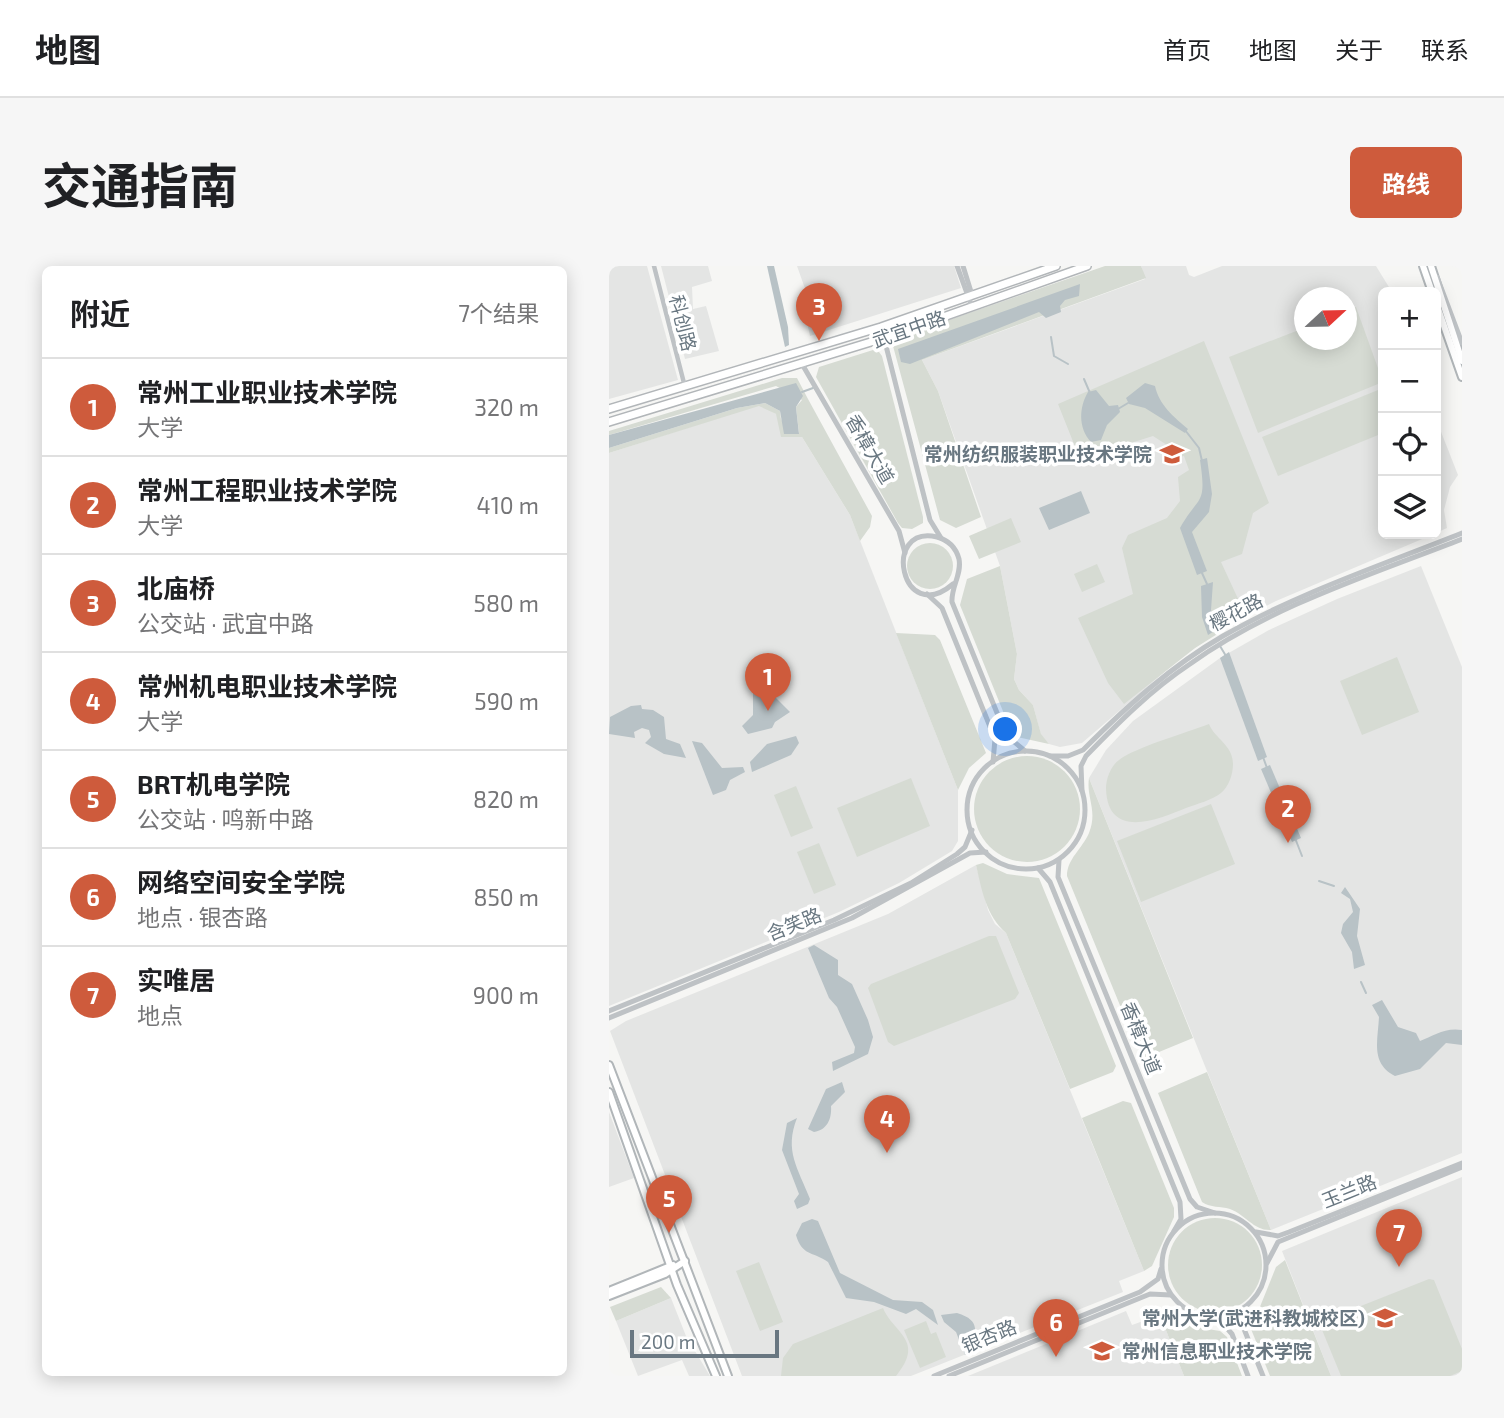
<!DOCTYPE html>
<html lang="zh">
<meta charset="utf-8">
<style>
:root{--surface:#fff;--page:#f6f6f6;--text:#202124;--muted:#757577;--line:#e0e0e0;--accent:#ce5b3c}
body{margin:0;font-family:"Exo 2","Noto Sans SC",sans-serif;background:var(--page);color:var(--text)}
.controls{position:absolute;right:21px;top:21px;display:grid;overflow:hidden;border-radius:10px;box-shadow:0 4px 18px #0003}
.controls button{width:63px;height:63px;display:grid;place-items:center;padding:0;border:0;border-bottom:2px solid var(--line);background:var(--surface);color:var(--text);font:35px sans-serif}
.compass{position:absolute;left:685px;top:21px;width:63px;height:63px;border-radius:50%;background:var(--surface);box-shadow:0 4px 18px #0003;rotate:68deg}
.scale{position:absolute;left:21px;bottom:18px;width:149px;box-sizing:border-box;padding-left:7px;border:4px solid #697781;border-top:0;font-size:19px;line-height:24px;white-space:nowrap;color:#697781;-webkit-text-stroke:5px #fff;paint-order:stroke}
.you{position:absolute;left:397px;top:464px;width:24px;height:24px;margin:-18px;border:5px solid #fff;border-radius:50%;background:#1a73e8;box-shadow:0 0 0 10px #1a73e833}
.badge{display:grid;place-items:center;width:46px;height:46px;border-radius:50%;background:var(--accent);color:#fff;font-size:23px;font-weight:700}
.pin{position:absolute;translate:-50% -58px;filter:drop-shadow(0 2px 4px #0008)}
.pin::after{content:'';position:absolute;top:37px;width:24px;height:21px;background:inherit;clip-path:polygon(0 0,100% 0,50% 100%)}
.list{margin:0;padding:0;list-style:none}
h2{display:flex;justify-content:space-between;align-items:center;height:91px;margin:0;padding:0 28px;font-size:30px}
h2 small{font-size:23px;font-weight:400;color:var(--muted)}
.list li{display:grid;grid-template-columns:46px 1fr auto;gap:21px;align-items:center;box-sizing:border-box;height:98px;padding:0 28px;border-top:2px solid var(--line)}
.list b{display:block;font-size:26px;white-space:nowrap}
.list p{margin:0;font-size:23px;white-space:nowrap;color:var(--muted)}
.list em{font-size:23px;font-style:normal;color:var(--muted)}
.icon{flex:none;width:38px;height:38px;fill:none;stroke:currentColor;stroke-width:2;stroke-linecap:round;stroke-linejoin:round}
.map{position:relative;flex:none;width:853px;height:1110px;overflow:hidden;border-radius:10px}
header{display:flex;align-items:center;gap:42px;box-sizing:border-box;height:98px;padding:0 35px;background:var(--surface);border-bottom:2px solid var(--line)}
header strong{font-size:33px}
nav{display:flex;gap:38px;margin-inline-start:auto;font-size:24px}
.intro{display:flex;align-items:center;justify-content:space-between;box-sizing:border-box;height:168px;padding:0 42px}
h1{margin:0;font-size:49px}
.button{padding:18px 32px;border-radius:10px;background:var(--accent);color:#fff;font-size:24px;font-weight:700}
main{display:flex;gap:42px;padding:0 42px}
aside{flex:1;background:var(--surface);border-radius:10px;box-shadow:0 4px 18px #0003}
.map>svg:first-child{display:block}
.built{fill:#e4e5e4;fill-rule:evenodd}
.green{fill:#d6dbd3}
.water{fill:#b8c2c6}
.lines{fill:none;stroke-linecap:round;stroke-linejoin:round}
.stream{stroke:#b8c2c6;stroke-width:2}
.secondary-casing{stroke:#b1b6b9;stroke-width:10}
.primary-casing{stroke:#b2b6b9;stroke-width:10}
.minor{stroke:#bec2c5;stroke-width:4.5}
.tertiary{stroke:#bec2c5;stroke-width:5}
.secondary{stroke:#fff;stroke-width:6}
.primary{stroke:#fff;stroke-width:7}
.labels{text-anchor:middle;stroke-width:7;stroke-linejoin:round;paint-order:stroke}
.street-label{font-size:19px;fill:#697781;stroke:#fff}
.poi-label{font-size:19px;font-weight:bold;fill:#697781;stroke:#fff;text-anchor:end}
</style>
<header>
<strong>地图</strong>
<nav><a>首页</a><a>地图</a><a>关于</a><a>联系</a></nav>
</header>
<div class="intro"><h1>交通指南</h1><a class="button">路线</a></div>
<main>
<aside>
<h2>附近<small>7个结果</small></h2>
<ul class="list">
<li><span class="badge">1</span><div><b>常州工业职业技术学院</b><p>大学</p></div><em>320 m</em></li>
<li><span class="badge">2</span><div><b>常州工程职业技术学院</b><p>大学</p></div><em>410 m</em></li>
<li><span class="badge">3</span><div><b>北庙桥</b><p>公交站 · 武宜中路</p></div><em>580 m</em></li>
<li><span class="badge">4</span><div><b>常州机电职业技术学院</b><p>大学</p></div><em>590 m</em></li>
<li><span class="badge">5</span><div><b>BRT机电学院</b><p>公交站 · 鸣新中路</p></div><em>820 m</em></li>
<li><span class="badge">6</span><div><b>网络空间安全学院</b><p>地点 · 银杏路</p></div><em>850 m</em></li>
<li><span class="badge">7</span><div><b>实唯居</b><p>地点</p></div><em>900 m</em></li>
</ul>
</aside>
<div class="map">
<svg width="853" height="1110" viewBox="0 0 853 1110">
<rect width="100%" height="100%" fill="#f6f6f4"/>
<!-- built -->
<g class="built">
<polygon points="0,0 38,0 69,114 0,133"/>
<polygon points="52,0 99,0 103,15 83,21 84,43 97,40 110,85 76,93"/>
<polygon points="188,0 345,0 352,22 201,70 197,52 205,48"/>
<path d="M532,0H577L580,9L585,11L613,0H767L783,26H774V268H825L667,335L618,360L574,390L473,477L451,481L440,478L432,469L424,439L410,424L405,413L408,388L391,300L329,125L313,94L536,13ZM696,32H738V74H696Z"/>
<polygon points="150,139 167,148 193,171 241,249 349,524 349,575 343,585 290,617 230,646 0,740 0,187"/>
<polygon points="827,153 849,209 841,221 835,244 838,262 827,267"/>
<polygon points="812,300 853,401 853,887 662,964 480,512 497,484 524,455 611,392 660,364 728,333"/>
<polygon points="367,599 379,644 386,658 397,667 535,1005 510,1015 514,1026 302,1110 133,1110 1,765 17,755 279,648"/>
<polygon points="0,846 25,912 0,921"/>
<polygon points="853,911 853,1110 722,1110 673,985"/>
<polygon points="62,1032 77,1070 101,1110 80,1110 73,1094 29,1110 7,1055"/>
<polygon points="517,1045 523,1059 551,1049 575,1110 359,1110"/>
</g>
<!-- green -->
<g class="green">
<polygon points="496,0 532,0 537,12 313,94 329,125 372,251 347,262 331,254 284,80 288,72"/>
<polygon points="747,41 774,116 649,167 620,91 695,62 696,74 738,74 738,45"/>
<polygon points="595,75 660,237 644,247 633,288 612,296 637,350 586,382 515,438 499,417 469,352 524,328 513,282 519,269 558,252 571,235 569,211 580,204 575,190 563,193 558,179 544,170 471,193 449,138"/>
<polygon points="264,84 270,86 273,90 314,251 314,257 303,263 293,262 289,257 207,111 210,101"/>
<polygon points="173,112 188,112 199,133 263,250 261,261 251,275 241,249 193,171 172,171 167,148 150,140 0,187 0,182 128,142 156,137 171,145 172,154 190,167 187,141 193,134 167,120 0,169 0,165"/>
<polygon points="774,122 774,167 669,210 653,171"/>
<polygon points="402,252 412,276 370,293 360,270"/>
<circle cx="321" cy="300" r="23"/>
<polygon points="488,298 496,316 473,326 465,308"/>
<polygon points="391,300 408,388 405,413 410,424 424,439 432,468 440,478 404,470 351,339 358,313"/>
<polygon points="287,367 326,369 331,374 377,487 360,502 349,524"/>
<polygon points="788,391 810,446 753,469 731,415"/>
<path d="M600,458C606,473 624,479 624,498C624,508 620,520 612,527C603,534 588,538 577,542C550,553 499,575 497,523C497,512 502,500 510,494C527,481 577,467 600,458Z"/>
<circle cx="418" cy="543" r="53"/>
<polygon points="302,512 321,560 248,591 228,542"/>
<path d="M480,512L584,772L533,793L458,610C458,593 473,583 480,567C489,544 477,532 480,512Z"/>
<polygon points="187,520 204,562 182,571 165,529"/>
<polygon points="602,538 626,598 532,636 508,575"/>
<polygon points="210,577 227,619 205,628 188,586"/>
<path d="M374,597L398,608L430,612L507,800L504,806L461,823L397,667C377,649 373,625 367,599Z"/>
<polygon points="380,670 387,670 410,727 406,733 285,780 279,776 259,722 262,718"/>
<path d="M598,806L662,964C645,965 637,949 621,943C611,940 602,942 593,936L549,827Z"/>
<polygon points="514,835 522,837 565,942 565,951 543,1000 535,1005 473,852"/>
<circle cx="606" cy="999" r="47"/>
<polygon points="676,994 722,1110 661,1110 642,1063 667,1001"/>
<polygon points="150,996 174,1056 151,1065 127,1005"/>
<polygon points="820,1013 825,1014 853,1083 853,1105 841,1110 732,1110 711,1059 714,1055"/>
<polygon points="52,1021 62,1032 7,1055 1,1041"/>
<path d="M274,1042C284,1067 317,1074 287,1110H172L174,1092L184,1078Z"/>
<polygon points="556,1047 586,1061 611,1065 618,1071 633,1110 575,1110 551,1049"/>
<polygon points="317,1055 322,1068 327,1066 337,1091 311,1102 295,1064"/>
</g>
<!-- water -->
<g class="water">
<polygon points="158,0 165,0 179,61 180,79 176,81"/>
<polygon points="471,18 470,30 456,34 451,40 452,46 437,52 430,46 301,98 292,96 289,83"/>
<polygon points="187,117 194,130 187,141 190,168 175,168 171,145 156,137 128,142 0,182 0,169"/>
<path d="M536,117L546,120C550,139 565,151 579,163L576,167L536,142L520,138L517,132Z"/>
<path d="M487,124L500,140L509,139L511,146L498,159L492,174L482,176C469,162 470,141 479,126Z"/>
<path d="M598,192L603,228L600,246L583,266L598,305L588,309L571,262C590,228 598,241 591,194Z"/>
<polygon points="472,225 481,247 440,264 430,242"/>
<polygon points="604,316 602,344 607,364 599,369 593,351 592,320"/>
<polygon points="620,386 658,491 649,495 611,392"/>
<polygon points="153,418 181,446 166,456 163,462 139,468 133,460 144,449 144,425"/>
<polygon points="32,439 33,443 44,444 55,451 57,473 71,478 77,492 55,488 36,477 42,471 40,464 33,462 25,466 26,472 0,468 1,451 22,440"/>
<polygon points="187,470 190,477 182,489 143,506 141,496 158,478"/>
<polygon points="83,475 93,477 113,502 134,501 136,506 121,514 117,524 104,529"/>
<polygon points="661,499 692,572 683,576 652,503"/>
<polygon points="736,621 751,643 748,670 756,699 745,703 743,686 732,667 734,658 744,646 741,633 732,627"/>
<polygon points="205,679 229,694 229,709 243,718 259,754 264,771 259,788 224,805 223,796 245,787 246,781 228,741 220,732 199,682"/>
<path d="M773,734L789,761L807,767L811,775C824,770 836,761 853,764V779L837,777L811,803L786,810C761,797 769,774 770,751L763,739Z"/>
<path d="M233,816L236,826L222,840C223,853 218,864 205,866L199,863L217,823Z"/>
<path d="M188,852C175,885 189,902 201,933L199,938L188,943L185,935L190,928L173,884L178,857Z"/>
<path d="M203,953L209,955L231,1007L284,1034L313,1036L324,1044L329,1059L307,1043L297,1048L265,1036L237,1032L219,996C203,985 193,990 187,969L193,957Z"/>
<path d="M348,1047C374,1055 364,1066 366,1085L356,1089L347,1066L335,1056L332,1049Z"/>
</g>
<g class="lines">
<!-- stream -->
<g class="stream">
<polyline points="442,71 445,90 459,98"/>
<polyline points="475,113 481,127"/>
<polyline points="193,126 204,122"/>
<polyline points="509,143 519,137"/>
<polyline points="576,164 590,182 593,195"/>
<polyline points="593,307 598,318"/>
<polyline points="611,380 617,390"/>
<polyline points="654,491 658,502"/>
<polyline points="686,572 693,590"/>
<polyline points="710,615 725,620"/>
<polyline points="752,716 757,727"/>
</g>
<!-- secondary casing -->
<g class="secondary-casing">
<g id="secondary">
<polyline points="814,0 823,26"/>
<polyline points="822,0 853,95"/>
<polyline points="827,37 853,111"/>
<polyline points="0,799 119,1110"/>
<polyline points="0,826 68,1019 107,1110"/>
<polyline points="0,1025 64,999"/>
<polyline points="0,1030 56,1008 76,995"/>
</g>
</g>
<!-- primary casing -->
<g class="primary-casing">
<g id="primary">
<polyline points="0,143 272,61 447,0"/>
<polyline points="0,156 275,72 478,0"/>
</g>
</g>
<!-- minor -->
<polyline class="minor" points="45,0 76,121"/>
<!-- tertiary -->
<g class="tertiary">
<polyline points="348,0 363,41"/>
<polyline points="354,0 363,29"/>
<polyline points="828,11 853,77"/>
<polyline points="275,72 321,254 332,272"/>
<polyline points="193,98 290,265 296,287"/>
<path d="M344,318C292,362 272,258 328,271C339,274 347,282 350,293C353,308 342,321 343,336L397,469L416,485"/>
<polyline points="318,328 333,342 386,473 384,496"/>
<circle cx="417" cy="544" r="59"/>
<path d="M441,490H459L474,484C516,442 562,400 614,370C689,327 773,299 853,267"/>
<path d="M473,525L472,500L477,490C509,457 542,424 581,398C662,340 761,309 853,273"/>
<polyline points="450,594 449,611 581,933 588,941 606,947"/>
<polyline points="429,602 441,616 571,936 572,953 565,965"/>
<polyline points="0,745 225,654 302,617 348,588 356,581 363,564"/>
<polyline points="0,752 243,652 361,587 377,586"/>
<circle cx="605" cy="999" r="52"/>
<polyline points="647,966 669,970 680,966 853,897"/>
<polyline points="658,997 669,976 853,901"/>
<polyline points="635,1042 635,1063 654,1110"/>
<polyline points="608,1051 623,1068 639,1110"/>
<polyline points="325,1110 531,1026 549,1013 552,1003"/>
<polyline points="340,1110 541,1028 562,1029"/>
</g>
<!-- secondary -->
<use href="#secondary" class="secondary"/>
<!-- primary -->
<use href="#primary" class="primary"/>
</g>
<!-- icons -->
<defs>
<g id="university-bare" transform="scale(1.89)"><path d="M0-5L7-2L0 1L-7-2ZM-4 1L0 2.5L4 1V4Q0 6-4 4Z" fill="#ce5b3c" stroke="#fff" stroke-width="2.5" paint-order="stroke"/></g>
</defs>
<g fill-rule="evenodd">
<use href="#university-bare" x="563" y="188"/>
<use href="#university-bare" x="776" y="1052"/>
<use href="#university-bare" x="493" y="1085"/>
</g>
<g class="labels">
<!-- street labels -->
<g class="street-label">
<text transform="translate(74 57) rotate(76)" y="7">科创路</text>
<text transform="translate(300 63) rotate(-19)" y="7">武宜中路</text>
<text transform="translate(261 183) rotate(60)" y="7">香樟大道</text>
<text transform="translate(627 346) rotate(-28)" y="7">樱花路</text>
<text transform="translate(185 658) rotate(-22)" y="7">含笑路</text>
<text transform="translate(532 772) rotate(68)" y="7">香樟大道</text>
<text transform="translate(740 925) rotate(-22)" y="7">玉兰路</text>
<text transform="translate(380 1070) rotate(-22)" y="7">银杏路</text>
</g>
<!-- poi labels -->
<g class="poi-label">
<text x="543" y="195">常州纺织服装职业技术学院</text>
<text x="756" y="1059">常州大学(武进科教城校区)</text>
<text x="513" y="1092" text-anchor="start">常州信息职业技术学院</text>
</g>
</g>
</svg>
<div class="controls">
<button>+</button>
<button>−</button>
<button><svg class="icon" aria-label="locate" viewBox="0 0 24 24"><circle cx="12" cy="12" r="6"/><path d="M12 2v4M12 18v4M2 12h4M18 12h4"/></svg></button>
<button><svg class="icon" aria-label="layers" viewBox="0 0 24 24"><path d="M12 4l9 5-9 5-9-5zM3 14l9 5 9-5"/></svg></button>
</div>
<svg class="compass" viewBox="-18 -18 36 36"><path d="M0-13l5 13h-10z" fill="#e53935"/><path d="M0 13l5-13h-10z" fill="#757577"/></svg>
<div class="scale">200 m</div>
<div class="you"></div>
<div class="pin badge" style="left:159px;top:445px">1</div>
<div class="pin badge" style="left:679px;top:577px">2</div>
<div class="pin badge" style="left:210px;top:75px">3</div>
<div class="pin badge" style="left:278px;top:887px">4</div>
<div class="pin badge" style="left:60px;top:967px">5</div>
<div class="pin badge" style="left:447px;top:1091px">6</div>
<div class="pin badge" style="left:790px;top:1001px">7</div>
</div>
</main>
